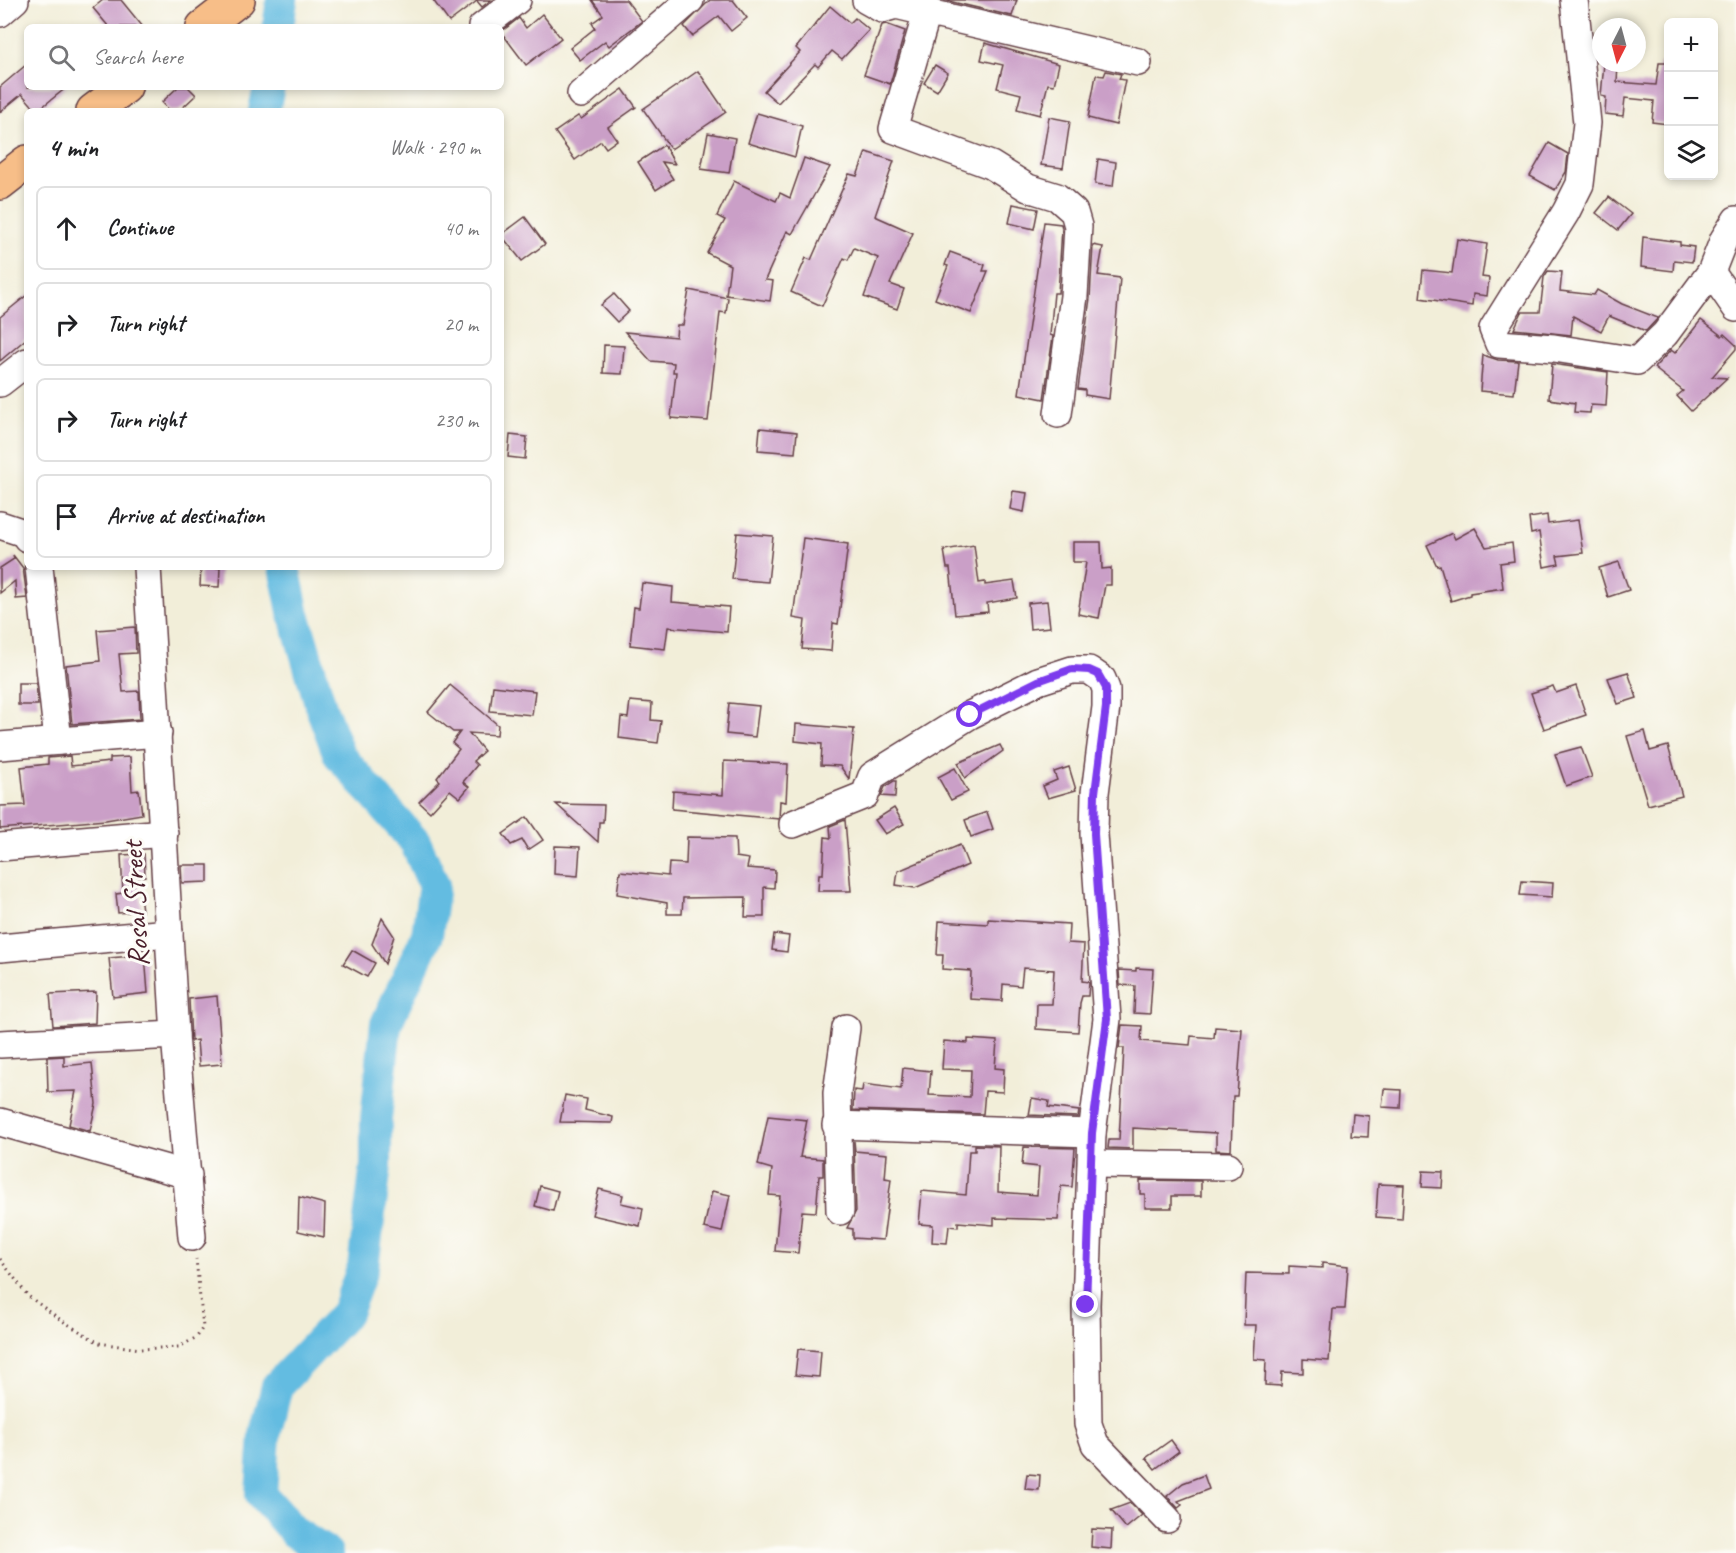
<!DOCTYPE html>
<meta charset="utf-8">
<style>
:root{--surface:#fff;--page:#f6f6f6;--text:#202124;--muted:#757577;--line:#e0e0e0}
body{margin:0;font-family:Caveat,sans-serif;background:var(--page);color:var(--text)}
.controls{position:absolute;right:18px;top:18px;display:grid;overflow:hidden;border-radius:9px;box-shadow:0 3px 9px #0003}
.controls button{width:54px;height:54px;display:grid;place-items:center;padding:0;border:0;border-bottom:2px solid var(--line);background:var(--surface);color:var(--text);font:30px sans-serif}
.compass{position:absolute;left:1592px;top:18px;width:54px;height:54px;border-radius:50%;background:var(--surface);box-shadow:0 3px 9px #0003;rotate:186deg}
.stop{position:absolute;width:18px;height:18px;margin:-14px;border:4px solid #7c3aed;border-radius:50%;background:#fff}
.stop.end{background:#7c3aed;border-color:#fff;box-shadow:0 2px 6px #0008}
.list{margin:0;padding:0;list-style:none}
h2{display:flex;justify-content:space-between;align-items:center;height:78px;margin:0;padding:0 24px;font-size:26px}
h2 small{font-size:20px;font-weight:400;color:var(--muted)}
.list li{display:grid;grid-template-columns:39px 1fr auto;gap:18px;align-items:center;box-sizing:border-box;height:84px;margin:0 12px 12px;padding:0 12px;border:2px solid var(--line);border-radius:9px}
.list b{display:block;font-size:22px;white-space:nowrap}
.list em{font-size:20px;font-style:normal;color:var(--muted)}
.icon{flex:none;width:33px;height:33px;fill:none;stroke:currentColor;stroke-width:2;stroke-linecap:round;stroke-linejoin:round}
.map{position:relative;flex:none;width:1736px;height:1553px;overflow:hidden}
.search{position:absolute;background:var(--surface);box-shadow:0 3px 9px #0003;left:24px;top:24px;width:480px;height:66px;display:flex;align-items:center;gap:15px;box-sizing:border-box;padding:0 21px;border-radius:9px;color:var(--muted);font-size:22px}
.panel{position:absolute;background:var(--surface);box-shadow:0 3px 9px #0003;left:24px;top:108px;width:480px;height:462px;border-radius:9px}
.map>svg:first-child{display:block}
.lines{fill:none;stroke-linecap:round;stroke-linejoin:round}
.river{stroke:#63bce1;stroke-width:32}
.building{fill:#ca9fc7}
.minor-casing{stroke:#633e45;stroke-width:30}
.highway-casing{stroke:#633e45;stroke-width:36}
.path{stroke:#633e45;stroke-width:3;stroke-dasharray:1.5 4.5;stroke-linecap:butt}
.minor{stroke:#fff;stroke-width:27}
.highway{stroke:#f7be88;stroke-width:33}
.route{stroke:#7c3aed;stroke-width:8}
.labels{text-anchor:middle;stroke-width:6;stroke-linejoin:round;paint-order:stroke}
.street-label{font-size:30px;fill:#4a1f2b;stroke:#fdfcf7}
</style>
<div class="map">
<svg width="1736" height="1553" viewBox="0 0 1736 1553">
<rect width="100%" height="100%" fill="#fdfcf7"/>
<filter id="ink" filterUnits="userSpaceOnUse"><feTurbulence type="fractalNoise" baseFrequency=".0167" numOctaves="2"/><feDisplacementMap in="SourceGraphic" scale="12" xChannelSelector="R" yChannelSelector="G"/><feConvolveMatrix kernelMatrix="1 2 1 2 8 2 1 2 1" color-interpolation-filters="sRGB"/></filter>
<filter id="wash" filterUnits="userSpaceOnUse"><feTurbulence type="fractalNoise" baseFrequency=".008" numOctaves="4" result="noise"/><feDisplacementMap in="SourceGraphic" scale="24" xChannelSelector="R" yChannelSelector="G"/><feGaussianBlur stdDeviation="1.35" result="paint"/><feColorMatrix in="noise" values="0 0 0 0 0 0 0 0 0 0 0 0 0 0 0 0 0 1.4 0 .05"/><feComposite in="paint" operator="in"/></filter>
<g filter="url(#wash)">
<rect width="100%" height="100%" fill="#f2eed9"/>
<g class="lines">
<!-- river -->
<g class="river">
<polyline points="278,27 282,0"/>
<polyline points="264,111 269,87"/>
<polyline points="284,567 293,611 322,710 339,755 415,842 434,885 427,935 386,1024 376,1119 376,1165 363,1267 346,1313 277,1386 265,1435 261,1494 294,1532 327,1553"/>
</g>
</g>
<g id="blocks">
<!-- building -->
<g class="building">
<polygon points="103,0 121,0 143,27 109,27 93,8"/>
<polygon points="433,0 491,0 482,7 477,1 449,22"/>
<polygon points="592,0 626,0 642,21 609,46 605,41 580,60 570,48 595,28 592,23 603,15"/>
<polygon points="710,0 733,0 747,18 731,31 719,16 692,36 684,26"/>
<polygon points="944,0 1017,0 1012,16"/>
<polygon points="830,6 850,23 855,18 869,30 842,59 832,51 818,67 815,64 778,103 764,91 800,52 796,48"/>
<polygon points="542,14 561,38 526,65 501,32 519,18 526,28"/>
<polygon points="886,24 905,31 890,84 864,75 882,25"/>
<polygon points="985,43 1059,64 1054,85 1048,84 1040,115 1017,109 1021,94 997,88 1003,65 981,60"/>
<polygon points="1604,63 1618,63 1617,82 1656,85 1659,63 1668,63 1668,124 1652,122 1654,101 1625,98 1623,116 1605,114 1606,97 1601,96"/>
<polygon points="27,64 27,87 67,87 37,111 22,94 0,112 0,87"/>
<polygon points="935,65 948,73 937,91 924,83"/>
<polygon points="698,71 726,112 671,149 643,109"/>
<polygon points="1106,71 1121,74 1119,79 1125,80 1116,125 1088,118 1096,75 1104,76"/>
<polygon points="178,87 188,87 196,95 179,111 170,111 162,102"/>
<polygon points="623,89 636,107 608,127 617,140 606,148 601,141 575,160 555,132 578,116 581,119"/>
<polygon points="757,113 802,126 795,157 748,143"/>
<polygon points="1049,117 1070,121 1063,168 1041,165"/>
<polygon points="708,133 735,138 729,173 701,169"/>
<polygon points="1549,143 1568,154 1566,172 1555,190 1530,176"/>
<polygon points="664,145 675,164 662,162 673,179 656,190 638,162"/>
<polygon points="866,152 894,161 875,216 913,233 890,284 904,289 897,309 864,297 878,258 854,248 848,260 844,258 822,306 791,292 806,258 811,260 849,174 857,176"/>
<polygon points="804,158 830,167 792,234 787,231 765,280 773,281 770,301 726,295 730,265 707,253 725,220 717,216 734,181 776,201 780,193 790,198"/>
<polygon points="1098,159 1116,162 1113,186 1095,184"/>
<polygon points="1609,197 1631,214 1618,230 1596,213"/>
<polygon points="1013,204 1038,209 1034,229 1009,223"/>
<polygon points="525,217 545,244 522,261 501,235"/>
<polygon points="1044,222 1061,224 1062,228 1058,293 1054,293 1050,335 1053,336 1044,399 1019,394"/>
<polygon points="1643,237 1680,242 1680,245 1694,247 1692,262 1674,260 1673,271 1641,267"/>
<polygon points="1457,239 1487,244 1482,277 1489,278 1487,296 1473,294 1472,306 1420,298 1423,270 1452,273"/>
<polygon points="1093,245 1103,247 1098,275 1120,278 1109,399 1085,395 1085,390 1078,389 1090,298"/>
<polygon points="950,252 985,265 983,271 988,271 971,313 935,299 948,266 945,265"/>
<polygon points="1548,271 1562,272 1560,291 1594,295 1597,290 1622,304 1658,318 1646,331 1609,316 1601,331 1573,316 1571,335 1514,329 1522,312 1540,312 1544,277"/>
<polygon points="689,290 728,298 726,313 720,312 708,421 671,418 676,372 673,372 674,363 651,361 625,332 676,337 677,325 683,325"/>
<polygon points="614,294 629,311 617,322 601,305"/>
<polygon points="27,295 27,338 0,361 0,317"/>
<polygon points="1701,320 1722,336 1724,334 1736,345 1736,349 1712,377 1727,378 1691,411 1677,396 1683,391 1654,368 1671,350 1675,353"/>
<polygon points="604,345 624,346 622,374 603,373"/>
<polygon points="1483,355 1498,360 1518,361 1514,394 1480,391"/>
<polygon points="1552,364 1608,372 1606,406 1591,405 1590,413 1574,412 1575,403 1549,399"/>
<polygon points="760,428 797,432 795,453 758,450"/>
<polygon points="510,435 527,437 525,459 508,457"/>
<polygon points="1013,491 1027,493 1024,512 1010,509"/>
<polygon points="1547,515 1548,524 1578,520 1583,553 1557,556 1559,564 1544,567 1539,532 1531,534 1529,518"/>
<polygon points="1475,528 1486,547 1512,543 1514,561 1500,563 1503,588 1470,593 1470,595 1451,601 1440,565 1437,566 1427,545 1452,533 1455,539"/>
<polygon points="737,533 773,536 768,582 732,579"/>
<polygon points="803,538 848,544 838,624 833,623 831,651 802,649 805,620 793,618"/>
<polygon points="1073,542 1101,542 1102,569 1111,568 1111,585 1105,585 1099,618 1078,614 1086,562 1073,562"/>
<polygon points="974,545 979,583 985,582 985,585 1014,581 1017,598 987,603 988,612 955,615 950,568 947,568 944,550"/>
<polygon points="13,555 23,568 27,598 16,599 15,581 0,593 0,568 14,559"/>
<polygon points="1619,562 1629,590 1608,597 1599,568"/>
<polygon points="201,567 220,568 219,587 200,586"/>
<polygon points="642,583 673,587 672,602 729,607 727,632 668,627 665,649 630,645 634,607 639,608"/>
<polygon points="1047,601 1050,627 1030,629 1028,603"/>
<polygon points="135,627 136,653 119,654 123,692 139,691 140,719 72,724 66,665 100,661 97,630"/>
<polygon points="1628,672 1637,698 1618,704 1608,678"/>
<polygon points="18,683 36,683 38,705 18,705"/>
<polygon points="450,685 498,725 497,735 469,733 484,751 473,761 477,765 463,782 469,787 460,798 450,790 430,812 419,802 440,781 437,778 459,749 452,743 460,732 453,732 428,712"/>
<polygon points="493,686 535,691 532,715 490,711"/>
<polygon points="1553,686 1556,693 1576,686 1586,715 1544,729 1531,693"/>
<polygon points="630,701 652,703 651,720 661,721 658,743 619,738 621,717 628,718"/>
<polygon points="729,703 759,706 755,737 726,734"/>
<polygon points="796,724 854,729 849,779 840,766 821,765 822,744 795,741"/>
<polygon points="1645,731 1650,751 1668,746 1682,796 1648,805 1627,736"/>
<polygon points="1000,745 1003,751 965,778 958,763"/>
<polygon points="1581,747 1592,777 1566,786 1555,754"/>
<polygon points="70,756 71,766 110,762 110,758 130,757 132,791 139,790 142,814 106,820 0,829 0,806 25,805 21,767 48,764 48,758"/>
<polygon points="724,761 788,764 786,802 780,801 779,819 672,809 673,791 723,795"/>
<polygon points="1069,767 1076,790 1048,798 1043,786 1057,780 1054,772"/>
<polygon points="955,768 968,792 951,800 938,777"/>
<polygon points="894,781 896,781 895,797 881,796 885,787"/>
<polygon points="556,804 604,805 603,822 599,822 598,842"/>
<polygon points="894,808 904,824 885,834 875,820"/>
<polygon points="987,812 993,829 971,837 965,820"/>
<polygon points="527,817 543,840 528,850 522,840 511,845 503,834"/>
<polygon points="845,820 851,891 818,891 819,874 823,874 825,837 831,838 830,826"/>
<polygon points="687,837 735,838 736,857 749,859 747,868 775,870 774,888 764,887 764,917 745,917 746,897 683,898 682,914 667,914 667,903 617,894 620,871 668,876 669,863 686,864"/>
<polygon points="960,845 968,865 915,888 896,885 898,871"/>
<polygon points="555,846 580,847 578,876 554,874"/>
<polygon points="144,854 145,876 138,877 142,911 118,913 116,894 123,893 121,855"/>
<polygon points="181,865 208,865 208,882 182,883"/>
<polygon points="1522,881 1553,883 1552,897 1520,895"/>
<polygon points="382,918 394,936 385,964 372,944"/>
<polygon points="988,919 1069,924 1068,943 1084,944 1082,981 1089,982 1088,996 1082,996 1080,1003 1078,1032 1036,1029 1037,1004 1052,1004 1054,970 1023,968 1021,986 1003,984 1002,1001 970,999 971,971 942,969 943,955 937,955 939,921 988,924"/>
<polygon points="774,934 789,936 787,952 772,950"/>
<polygon points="352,950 375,963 367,977 343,964"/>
<polygon points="145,955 148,993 113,997 109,958"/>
<polygon points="1136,968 1153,969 1150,1014 1134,1013 1135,986 1120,985 1119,970 1136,971"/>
<polygon points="96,992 95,1023 53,1026 50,994"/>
<polygon points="217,996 222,1064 199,1066 197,1040 191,1041 189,999"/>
<polygon points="1122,1025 1142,1026 1141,1041 1190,1045 1191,1036 1214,1038 1215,1027 1242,1029 1237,1096 1233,1096 1231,1151 1216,1150 1216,1133 1133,1128 1133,1149 1108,1148 1109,1140 1119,1140 1124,1048 1119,1048"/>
<polygon points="968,1039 997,1041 995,1068 1004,1069 1003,1092 985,1091 983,1114 853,1110 854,1090 862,1091 863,1084 901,1089 903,1068 931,1071 929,1095 970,1097 971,1070 942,1069 944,1041 968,1043"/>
<polygon points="64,1056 64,1066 92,1063 96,1104 90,1131 69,1125 76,1091 48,1092 47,1057"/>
<polygon points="1384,1089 1401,1090 1400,1108 1382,1107"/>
<polygon points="565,1095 587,1099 585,1110 613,1117 612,1123 560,1122"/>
<polygon points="1032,1098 1049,1101 1048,1107 1079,1111 1078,1117 1029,1115"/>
<polygon points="1353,1114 1369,1116 1368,1137 1351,1136"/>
<polygon points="768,1116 807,1120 800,1157 823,1159 823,1176 819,1176 816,1212 802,1211 798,1253 775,1251 780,1196 769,1195 772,1169 758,1165"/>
<polygon points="854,1141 855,1151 887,1154 885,1178 891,1179 883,1240 853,1238 853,1229 847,1228 856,1211"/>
<polygon points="975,1145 999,1146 998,1192 1037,1195 1039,1167 1022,1165 1024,1147 1075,1148 1072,1187 1061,1186 1058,1220 994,1218 994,1225 958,1222 958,1227 949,1226 947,1243 932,1242 933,1225 919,1224 922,1191 966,1195 969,1151 975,1151"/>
<polygon points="1423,1171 1443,1172 1442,1188 1422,1187"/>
<polygon points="1140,1180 1201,1181 1201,1196 1172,1196 1172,1208 1145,1208 1145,1194 1140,1194"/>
<polygon points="1378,1184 1404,1185 1402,1219 1376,1217"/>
<polygon points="540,1186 558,1191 553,1211 535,1206"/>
<polygon points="599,1189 623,1195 621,1203 643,1208 640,1226 592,1215"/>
<polygon points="712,1191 730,1195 722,1232 704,1228"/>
<polygon points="299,1197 325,1204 324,1237 298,1231"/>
<polygon points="1322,1263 1348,1266 1345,1309 1333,1309 1329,1361 1303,1359 1303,1373 1282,1372 1281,1386 1265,1385 1266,1360 1254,1359 1256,1325 1244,1325 1246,1273 1289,1274 1289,1266 1322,1268"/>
<polygon points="798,1349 821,1351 819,1377 795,1375"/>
<polygon points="1171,1440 1179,1451 1155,1469 1146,1458"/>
<polygon points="1027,1474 1040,1475 1039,1490 1025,1489"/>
<polygon points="1204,1475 1209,1489 1178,1501 1182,1505 1178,1508 1167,1496 1183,1483"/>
<polygon points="1130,1503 1142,1515 1126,1528 1111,1510"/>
<polygon points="1092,1529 1112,1530 1111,1549 1091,1547"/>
</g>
</g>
</g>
<g filter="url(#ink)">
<use href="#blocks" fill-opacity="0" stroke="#633e45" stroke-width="1.5"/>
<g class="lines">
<!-- minor casing -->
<g class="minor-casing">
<g id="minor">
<polyline points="866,0 882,9 896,5 1138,62"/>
<polyline points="1574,0 1587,123 1580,184 1566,212 1493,329 1499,344 1554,348 1637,361 1665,334 1711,272"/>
<polyline points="0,13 15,0"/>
<polyline points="927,13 893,129 991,165 1028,188 1057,197 1074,212 1078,226 1074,296 1058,414"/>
<polyline points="482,27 517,0"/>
<polyline points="581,94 690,0"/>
<polyline points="1736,220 1724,239 1711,272 1736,308"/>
<polyline points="0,383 27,362"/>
<polyline points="0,525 24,533 27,538"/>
<polyline points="39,567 58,741"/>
<polyline points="147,567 175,1035 192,1237"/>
<polyline points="0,746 158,733"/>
<polyline points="793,824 865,795 872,776 970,715 1038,681 1072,670 1089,670 1102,679 1106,689 1106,707 1095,793 1094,834 1107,1019 1092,1133 1086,1305 1088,1424 1095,1444 1167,1519"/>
<polyline points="0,847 164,833"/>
<polyline points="0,948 169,933"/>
<polyline points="0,1044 175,1035"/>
<polyline points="0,1122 188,1175"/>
<polyline points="836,1125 1092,1133"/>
<polyline points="1093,1164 1228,1166"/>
<polyline points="840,1211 837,1093 846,1028"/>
</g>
</g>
<!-- highway casing -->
<g class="highway-casing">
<g id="highway">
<polyline points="203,27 238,0"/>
<polyline points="93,111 125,87"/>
<polyline points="0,183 27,162"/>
</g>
</g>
<!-- path -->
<polyline class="path" points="0,1259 28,1296 61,1320 99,1343 140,1349 179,1347 197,1337 203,1327 196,1259"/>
<!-- minor -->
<use href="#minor" class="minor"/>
<!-- highway -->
<use href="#highway" class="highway"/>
</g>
</g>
<g class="lines" filter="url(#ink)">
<!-- route -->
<polyline class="route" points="970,715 1038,681 1072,669 1089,670 1098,674 1106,688 1106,707 1095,793 1094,834 1107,1019 1092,1133 1086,1305"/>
</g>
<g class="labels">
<!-- street labels -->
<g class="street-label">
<text transform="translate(135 904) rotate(-93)" y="10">Rosal Street</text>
</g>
</g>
</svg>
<div class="controls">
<button>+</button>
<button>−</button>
<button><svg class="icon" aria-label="layers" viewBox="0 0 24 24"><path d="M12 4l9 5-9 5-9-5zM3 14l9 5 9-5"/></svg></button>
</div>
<svg class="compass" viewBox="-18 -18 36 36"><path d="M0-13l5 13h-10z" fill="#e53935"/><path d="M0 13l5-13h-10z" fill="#757577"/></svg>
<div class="stop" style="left:970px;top:715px"></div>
<div class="stop end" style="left:1086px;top:1305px"></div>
<div class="search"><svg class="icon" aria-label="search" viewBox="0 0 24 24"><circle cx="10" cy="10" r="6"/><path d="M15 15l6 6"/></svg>Search here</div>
<section class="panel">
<h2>4 min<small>Walk · 290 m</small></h2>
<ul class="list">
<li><svg class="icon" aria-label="ahead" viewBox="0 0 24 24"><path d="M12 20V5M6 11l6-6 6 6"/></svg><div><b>Continue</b></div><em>40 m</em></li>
<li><svg class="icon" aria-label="right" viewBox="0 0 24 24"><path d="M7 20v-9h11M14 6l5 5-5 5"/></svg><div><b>Turn right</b></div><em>20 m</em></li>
<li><svg class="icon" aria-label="right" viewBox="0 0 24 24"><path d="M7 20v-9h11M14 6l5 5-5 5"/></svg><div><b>Turn right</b></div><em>230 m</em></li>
<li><svg class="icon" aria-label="arrive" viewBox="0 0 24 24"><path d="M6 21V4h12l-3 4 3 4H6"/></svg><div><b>Arrive at destination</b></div></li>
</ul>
</section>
</div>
